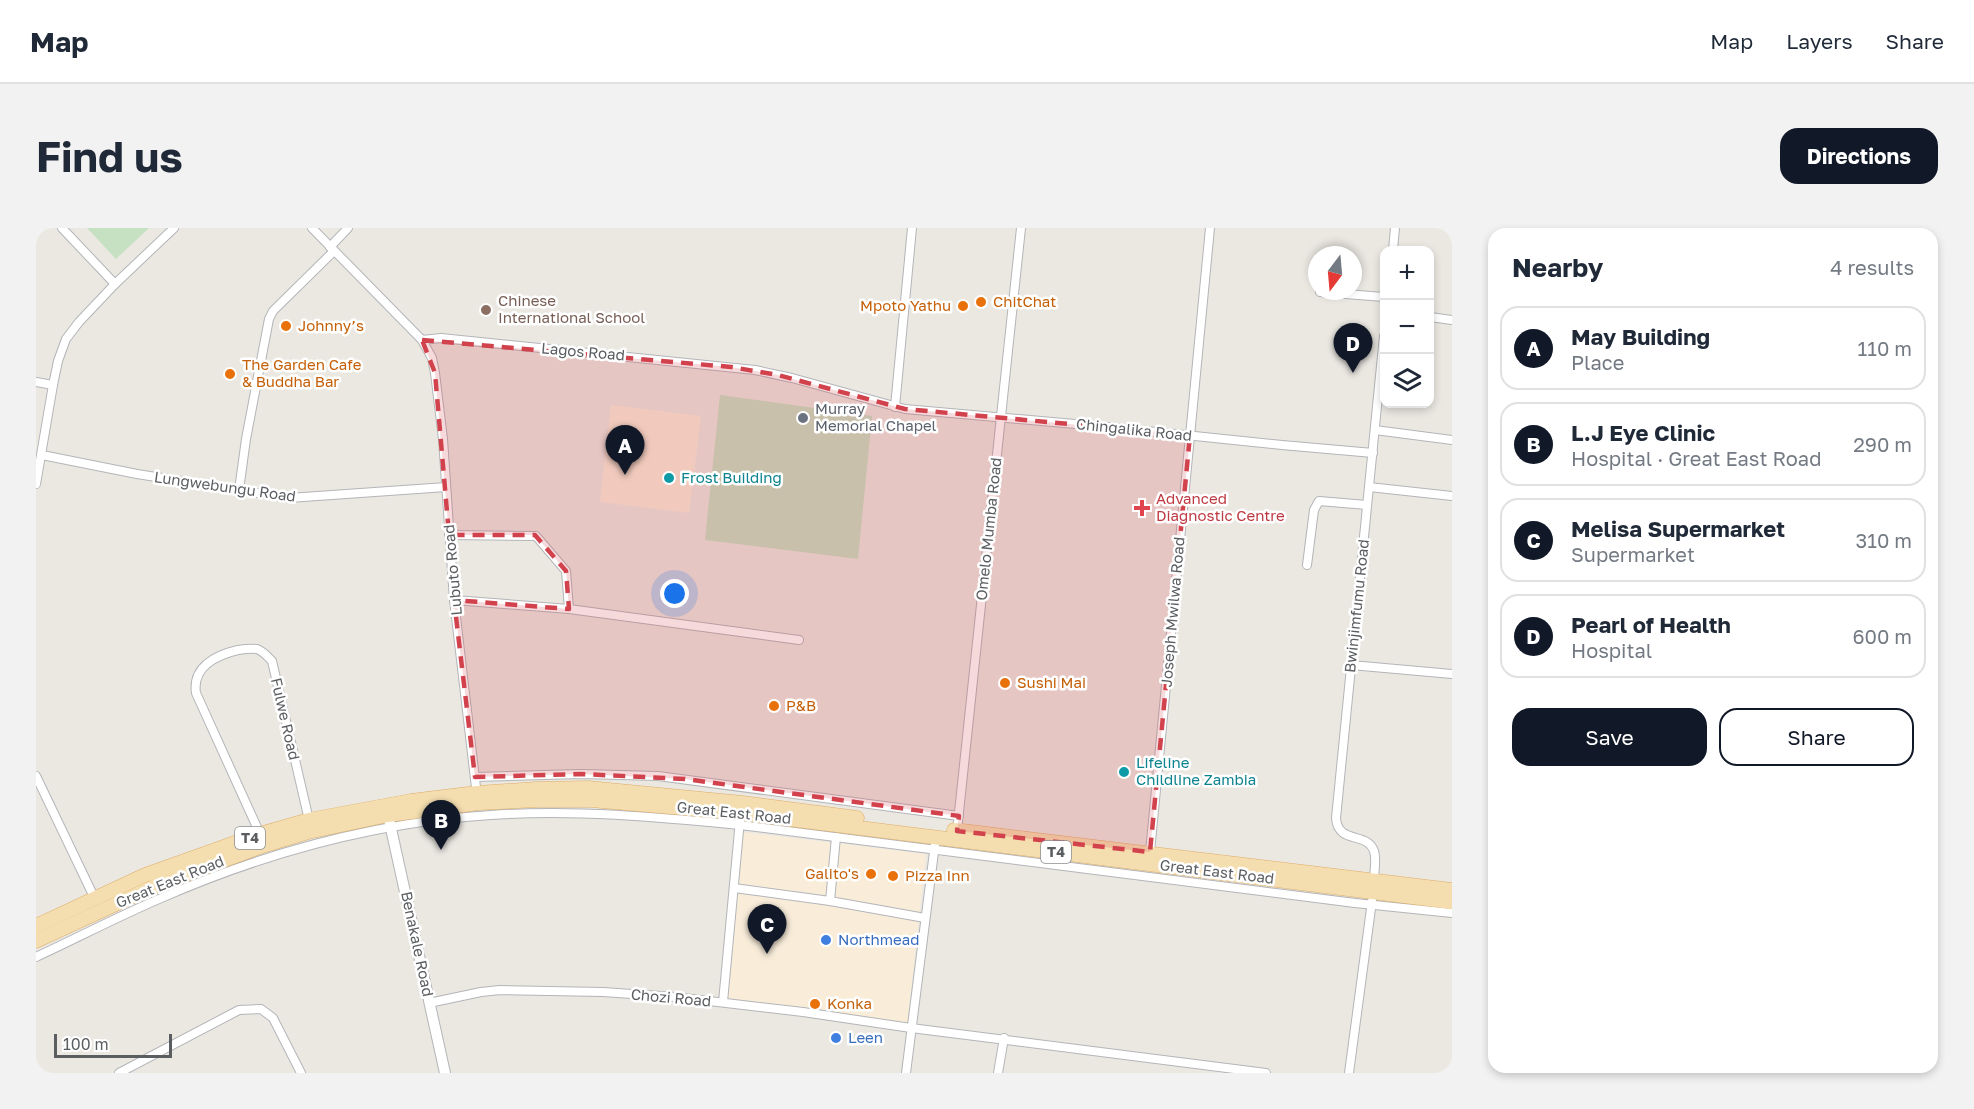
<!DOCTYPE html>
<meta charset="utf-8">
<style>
:root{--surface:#fff;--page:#f2f2f3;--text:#1f2937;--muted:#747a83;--line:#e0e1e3;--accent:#111827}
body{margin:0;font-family:"Golos Text",sans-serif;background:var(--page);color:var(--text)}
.controls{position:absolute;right:18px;top:18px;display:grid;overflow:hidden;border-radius:12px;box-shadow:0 3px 9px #0003}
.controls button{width:54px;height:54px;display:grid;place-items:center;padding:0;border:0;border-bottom:2px solid var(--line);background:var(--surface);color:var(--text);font:30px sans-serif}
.compass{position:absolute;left:1272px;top:18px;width:54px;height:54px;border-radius:50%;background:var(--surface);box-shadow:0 3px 9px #0003;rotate:196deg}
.scale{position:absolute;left:18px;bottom:15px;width:118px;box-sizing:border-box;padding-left:6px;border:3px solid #5b5e61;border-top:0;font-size:16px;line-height:21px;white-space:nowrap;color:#5b5e61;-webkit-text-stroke:4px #fff;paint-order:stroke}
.you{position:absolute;left:639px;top:366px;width:21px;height:21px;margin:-15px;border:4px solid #fff;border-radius:50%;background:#1a73e8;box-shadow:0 0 0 9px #1a73e833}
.badge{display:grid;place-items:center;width:39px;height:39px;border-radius:50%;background:var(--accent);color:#fff;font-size:20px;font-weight:700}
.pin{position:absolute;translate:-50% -50px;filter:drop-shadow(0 2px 3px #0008)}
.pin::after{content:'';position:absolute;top:32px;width:21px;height:18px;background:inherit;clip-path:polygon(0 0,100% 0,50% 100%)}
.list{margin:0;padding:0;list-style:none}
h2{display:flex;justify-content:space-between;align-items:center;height:78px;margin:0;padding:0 24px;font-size:26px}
h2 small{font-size:20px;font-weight:400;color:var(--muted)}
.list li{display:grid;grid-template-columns:39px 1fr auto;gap:18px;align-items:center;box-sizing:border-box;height:84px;margin:0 12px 12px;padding:0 12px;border:2px solid var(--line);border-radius:18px}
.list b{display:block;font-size:22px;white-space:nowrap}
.list p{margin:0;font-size:20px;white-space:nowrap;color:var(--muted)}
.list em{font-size:20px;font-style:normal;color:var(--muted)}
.actions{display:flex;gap:12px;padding:18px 24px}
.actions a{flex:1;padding:14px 0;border:2px solid var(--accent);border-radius:18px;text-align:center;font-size:21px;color:var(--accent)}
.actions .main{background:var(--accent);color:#fff}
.icon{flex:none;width:33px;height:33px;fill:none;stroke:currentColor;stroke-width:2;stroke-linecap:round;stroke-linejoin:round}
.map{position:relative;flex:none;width:1416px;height:845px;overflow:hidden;border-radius:18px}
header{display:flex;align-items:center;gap:36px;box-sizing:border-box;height:84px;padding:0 30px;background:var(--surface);border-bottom:2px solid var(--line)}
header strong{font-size:28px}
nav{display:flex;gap:33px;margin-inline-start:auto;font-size:21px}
.intro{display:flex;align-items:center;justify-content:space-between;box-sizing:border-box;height:144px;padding:0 36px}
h1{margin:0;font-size:42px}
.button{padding:15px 27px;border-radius:18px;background:var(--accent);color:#fff;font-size:21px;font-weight:700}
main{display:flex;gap:36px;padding:0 36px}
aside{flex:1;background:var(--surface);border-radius:18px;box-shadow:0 3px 9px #0003}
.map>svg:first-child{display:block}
.commercial{fill:#f9edda}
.green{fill:#c6e0c2}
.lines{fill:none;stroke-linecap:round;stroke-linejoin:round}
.minor-casing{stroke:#b3b5b8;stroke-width:10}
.tertiary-casing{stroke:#b3b5b8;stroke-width:12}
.primary-casing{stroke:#deac69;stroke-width:15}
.minor{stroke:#fff;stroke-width:8}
.tertiary{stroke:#fff;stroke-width:10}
.primary{stroke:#f4deaf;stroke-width:14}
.marked{fill:#d2424c;fill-opacity:0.2;stroke:#d2424c;stroke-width:4.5;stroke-dasharray:12 8;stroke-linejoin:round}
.food-dot{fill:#e8710a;stroke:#fff;stroke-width:2}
.education-dot{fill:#8d6e63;stroke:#fff;stroke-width:2}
.worship-dot{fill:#6b7280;stroke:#fff;stroke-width:2}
.culture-dot{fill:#0f9aa8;stroke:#fff;stroke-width:2}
.health-dot{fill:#e0444e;stroke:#fff;stroke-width:2}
.shop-dot{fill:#3f7fe0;stroke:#fff;stroke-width:2}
.labels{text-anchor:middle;stroke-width:5;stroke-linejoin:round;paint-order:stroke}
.shield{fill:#fff;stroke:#8c8e90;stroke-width:1.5}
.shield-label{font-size:14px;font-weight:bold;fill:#5b5e61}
.education-label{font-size:15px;fill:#785e54;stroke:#fff;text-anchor:start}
.food-label{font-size:15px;fill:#c56008;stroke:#fff;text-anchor:start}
.street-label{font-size:15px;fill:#5b5e61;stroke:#fff}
.worship-label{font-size:15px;fill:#5b616d;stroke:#fff;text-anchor:start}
.culture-label{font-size:15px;fill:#0d838f;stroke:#fff;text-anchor:start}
.health-label{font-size:15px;fill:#be3a42;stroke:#fff;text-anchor:start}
.shop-label{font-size:15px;fill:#366cbe;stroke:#fff;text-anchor:start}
</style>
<header>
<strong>Map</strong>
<nav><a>Map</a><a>Layers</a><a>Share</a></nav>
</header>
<div class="intro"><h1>Find us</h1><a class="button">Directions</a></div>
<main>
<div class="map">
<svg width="1416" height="845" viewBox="0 0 1416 845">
<rect width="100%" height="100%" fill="#ebe8e2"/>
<!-- commercial -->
<g class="commercial">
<polygon points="575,177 665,188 653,285 564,274"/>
<polygon points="707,604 890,626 871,800 688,779"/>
</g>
<!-- green -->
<g class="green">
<polygon points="51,0 113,0 80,31"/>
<polygon points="684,167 836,188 822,331 669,312"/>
</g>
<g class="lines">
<!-- minor casing -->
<g class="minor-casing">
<g id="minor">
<polyline points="26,0 79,56"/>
<polyline points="276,0 386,112 405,110 719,142 756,150 869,181 1062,198 1246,217 1337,225"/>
<polyline points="294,19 312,0"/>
<polyline points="1357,22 1359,0"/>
<polyline points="1284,64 1348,69"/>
<polyline points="1394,89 1416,92"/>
<polyline points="386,112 396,130 399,145 407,211 418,372 441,568"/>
<polyline points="0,154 17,157"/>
<polyline points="859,179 876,0"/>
<polyline points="1339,202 1416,212"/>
<polyline points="6,227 101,246 253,270 410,259"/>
<polyline points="0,256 17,157 22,133 30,111 43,94 79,56 138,0"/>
<polyline points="1333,259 1416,268"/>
<polyline points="203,262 210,211 233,91 237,83 298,23"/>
<polyline points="413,307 500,308 530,343 533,381"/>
<polyline points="1271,337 1278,282 1283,273 1331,277"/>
<polyline points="418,372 533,381 763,412"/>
<polyline points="1315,437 1416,446"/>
<polyline points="0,548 58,669"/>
<polyline points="439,549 545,546 622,548 923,588"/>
<polyline points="921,603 985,0"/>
<path d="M224,606L160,465C156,439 180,427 202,422C208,421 214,420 221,421C227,423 231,428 236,433L273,592"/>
<polyline points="1114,624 1174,0"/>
<path d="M1337,657C1338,647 1341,632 1338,623C1331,603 1302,617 1300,590L1348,108"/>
<polyline points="698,660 794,673 889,690"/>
<polyline points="794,673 800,609"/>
<path d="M0,729C41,710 81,689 123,671C228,625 341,594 455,587C538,581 621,589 704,597L1319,675L1416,685"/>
<polyline points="687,774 704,592"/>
<polyline points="393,775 445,764 464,762 567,764 639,769 767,784 875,800 1230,845"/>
<polyline points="83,845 203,782 225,781 237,790 265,845"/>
<polyline points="870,845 899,616"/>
<polyline points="962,845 968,810"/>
<polyline points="1313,845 1336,673"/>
</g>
</g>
<!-- tertiary casing -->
<g class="tertiary-casing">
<polyline id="tertiary" points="352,587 409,845"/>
</g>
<!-- primary casing -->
<g class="primary-casing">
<g id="primary">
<polyline points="918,602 1416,662"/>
<polyline points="0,698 109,647 224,606 273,592 375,573 441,565 500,561 552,560 706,575 821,590"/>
<polyline points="0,713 121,657 226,618 272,604 352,587 442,575 501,572 555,572 704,585 1416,674"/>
</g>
</g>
<!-- minor -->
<use href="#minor" class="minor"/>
<!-- tertiary -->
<use href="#tertiary" class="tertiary"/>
<!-- primary -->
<use href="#primary" class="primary"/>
</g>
<!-- marked area -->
<path class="marked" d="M386,112L695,139L742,147L869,181L1154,207L1114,624L921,603L923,588L649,551L545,546L439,549L418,372L533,381L530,343L499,307H413L399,145Z"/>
<!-- markers -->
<g class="food-dot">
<circle cx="945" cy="74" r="6"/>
<circle cx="927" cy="78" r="6"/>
<circle cx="250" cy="98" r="6"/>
<circle cx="194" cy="146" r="6"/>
<circle cx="969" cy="455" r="6"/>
<circle cx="738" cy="478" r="6"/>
<circle cx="835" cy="646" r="6"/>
<circle cx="857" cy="648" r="6"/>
<circle cx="779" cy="776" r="6"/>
</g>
<circle class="education-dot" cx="450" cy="82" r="6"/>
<circle class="worship-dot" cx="767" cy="190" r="6"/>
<g class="culture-dot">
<circle cx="633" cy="250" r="6"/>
<circle cx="1088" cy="544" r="6"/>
</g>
<path class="health-dot" d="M1103 271h6v6h6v6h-6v6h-6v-6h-6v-6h6z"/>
<g class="shop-dot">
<circle cx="790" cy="712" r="6"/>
<circle cx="800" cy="810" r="6"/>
</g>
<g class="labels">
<!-- shield labels -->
<g class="shield">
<rect x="199" y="599" width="30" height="22" rx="4.5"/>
<rect x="1005" y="613" width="30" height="22" rx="4.5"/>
</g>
<g class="shield-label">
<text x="214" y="615">T4</text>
<text x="1020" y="629">T4</text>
</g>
<!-- education labels -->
<g class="education-label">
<text x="462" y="78">Chinese<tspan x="462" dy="17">International School</tspan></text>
</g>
<!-- food labels -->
<g class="food-label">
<text x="957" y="79">ChitChat</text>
<text x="915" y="83" text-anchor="end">Mpoto Yathu</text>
<text x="262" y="103">Johnny’s</text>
<text x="206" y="142">The Garden Cafe<tspan x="206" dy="17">&amp; Buddha Bar</tspan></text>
<text x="981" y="460">Sushi Mai</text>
<text x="750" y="483">P&amp;B</text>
<text x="823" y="651" text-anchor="end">Galito's</text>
<text x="869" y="653">Pizza Inn</text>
<text x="791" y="781">Konka</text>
</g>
<!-- street labels -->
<g class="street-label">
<text transform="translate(547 124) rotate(5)" y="5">Lagos Road</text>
<text transform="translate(1098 202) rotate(6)" y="5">Chingalika Road</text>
<text transform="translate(189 259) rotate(8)" y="5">Lungwebungu Road</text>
<text transform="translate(953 301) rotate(-84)" y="5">Omelo Mumba Road</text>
<text transform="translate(417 342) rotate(-95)" y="5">Lubuto Road</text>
<text transform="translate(1321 378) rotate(-84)" y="5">Bwinjimfumu Road</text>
<text transform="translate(1137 384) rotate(-85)" y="5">Joseph Mwilwa Road</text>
<text transform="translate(249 491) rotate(77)" y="5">Fulwe Road</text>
<text transform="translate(698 585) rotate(6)" y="5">Great East Road</text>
<text transform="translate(1181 644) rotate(7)" y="5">Great East Road</text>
<text transform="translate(134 654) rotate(-22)" y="5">Great East Road</text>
<text transform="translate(381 716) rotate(78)" y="5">Benakale Road</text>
<text transform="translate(635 770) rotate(5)" y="5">Chozi Road</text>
</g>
<!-- worship labels -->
<g class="worship-label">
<text x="779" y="186">Murray<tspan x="779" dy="17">Memorial Chapel</tspan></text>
</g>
<!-- culture labels -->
<g class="culture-label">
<text x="645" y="255">Frost Building</text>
<text x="1100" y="540">Lifeline<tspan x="1100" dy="17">Childline Zambia</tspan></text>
</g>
<!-- health labels -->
<g class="health-label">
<text x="1120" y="276">Advanced<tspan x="1120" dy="17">Diagnostic Centre</tspan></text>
</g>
<!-- shop labels -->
<g class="shop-label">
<text x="802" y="717">Northmead</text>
<text x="812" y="815">Leen</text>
</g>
</g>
</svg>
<div class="controls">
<button>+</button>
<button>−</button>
<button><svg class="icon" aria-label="layers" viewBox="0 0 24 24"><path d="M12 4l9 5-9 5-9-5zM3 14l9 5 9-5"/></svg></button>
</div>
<svg class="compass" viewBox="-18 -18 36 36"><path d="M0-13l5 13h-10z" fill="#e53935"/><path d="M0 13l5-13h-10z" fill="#747a83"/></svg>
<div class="scale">100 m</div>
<div class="you"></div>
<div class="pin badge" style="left:589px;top:247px">A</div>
<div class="pin badge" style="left:405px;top:622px">B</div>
<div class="pin badge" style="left:731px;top:726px">C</div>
<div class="pin badge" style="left:1317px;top:145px">D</div>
</div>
<aside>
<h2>Nearby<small>4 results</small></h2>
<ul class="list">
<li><span class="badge">A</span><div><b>May Building</b><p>Place</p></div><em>110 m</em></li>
<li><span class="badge">B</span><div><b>L.J Eye Clinic</b><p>Hospital · Great East Road</p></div><em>290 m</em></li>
<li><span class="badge">C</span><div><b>Melisa Supermarket</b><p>Supermarket</p></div><em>310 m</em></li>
<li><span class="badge">D</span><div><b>Pearl of Health</b><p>Hospital</p></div><em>600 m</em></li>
</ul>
<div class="actions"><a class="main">Save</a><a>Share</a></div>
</aside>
</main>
